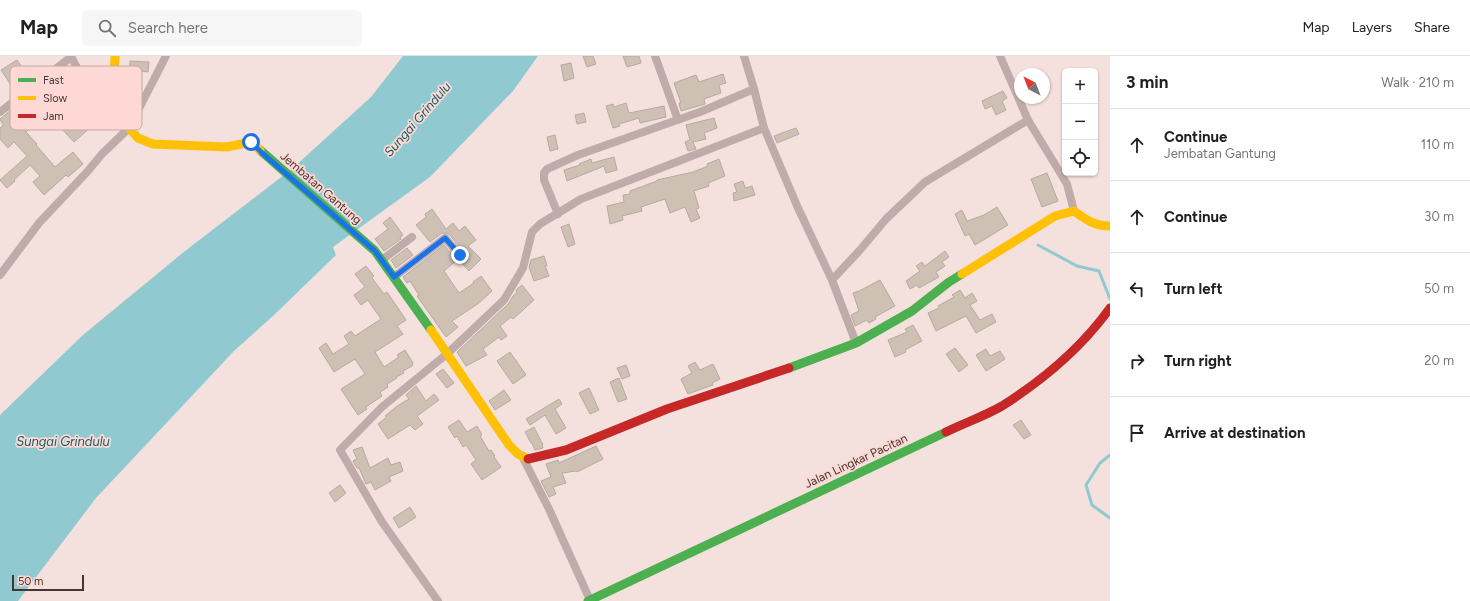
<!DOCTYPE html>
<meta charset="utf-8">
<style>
:root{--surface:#fff;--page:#f6f6f6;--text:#202124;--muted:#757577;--line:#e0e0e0}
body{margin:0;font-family:Figtree,sans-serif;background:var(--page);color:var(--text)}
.controls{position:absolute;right:12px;top:12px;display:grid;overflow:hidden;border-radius:6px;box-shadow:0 1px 3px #0004}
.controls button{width:36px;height:36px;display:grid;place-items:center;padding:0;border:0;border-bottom:1px solid var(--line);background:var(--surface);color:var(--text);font:20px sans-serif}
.compass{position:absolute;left:1014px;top:12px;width:36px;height:36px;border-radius:50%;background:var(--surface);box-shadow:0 1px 3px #0004;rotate:318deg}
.scale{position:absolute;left:12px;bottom:10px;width:72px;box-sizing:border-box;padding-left:4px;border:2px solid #473533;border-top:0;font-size:11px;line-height:14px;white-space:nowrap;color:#473533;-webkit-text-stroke:3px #fdd8d4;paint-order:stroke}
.stop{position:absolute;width:12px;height:12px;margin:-9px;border:3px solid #1a73e8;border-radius:50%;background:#fff}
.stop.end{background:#1a73e8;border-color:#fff;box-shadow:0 1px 4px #0008}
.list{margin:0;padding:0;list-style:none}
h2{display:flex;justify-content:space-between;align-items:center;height:52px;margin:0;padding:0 16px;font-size:17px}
h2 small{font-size:13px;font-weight:400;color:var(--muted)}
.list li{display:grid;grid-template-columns:26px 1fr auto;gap:12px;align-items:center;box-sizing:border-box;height:72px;padding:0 16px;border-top:1px solid var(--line)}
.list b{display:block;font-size:15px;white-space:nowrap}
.list p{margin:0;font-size:13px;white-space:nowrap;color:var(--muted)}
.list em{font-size:13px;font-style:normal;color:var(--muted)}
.icon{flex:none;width:22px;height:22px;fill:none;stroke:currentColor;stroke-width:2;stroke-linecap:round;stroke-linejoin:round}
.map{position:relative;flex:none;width:1110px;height:545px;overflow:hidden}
header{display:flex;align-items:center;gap:24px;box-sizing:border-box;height:56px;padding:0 20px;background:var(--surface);border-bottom:1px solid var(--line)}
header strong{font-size:19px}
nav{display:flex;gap:22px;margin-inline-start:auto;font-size:14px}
.search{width:280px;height:36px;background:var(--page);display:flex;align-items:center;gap:10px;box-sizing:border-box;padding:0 14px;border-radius:6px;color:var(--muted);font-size:15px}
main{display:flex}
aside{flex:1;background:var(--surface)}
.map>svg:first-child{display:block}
.water{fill:#90cad0}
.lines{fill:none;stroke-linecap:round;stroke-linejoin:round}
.stream{stroke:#90cad0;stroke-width:3}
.building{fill:#cec0b2;stroke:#b6aaa2}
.street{stroke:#bfacaa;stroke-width:8}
.fast{stroke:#4caf50;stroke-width:9}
.slow{stroke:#ffc107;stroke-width:9}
.jam{stroke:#c62828;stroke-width:9}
.route{stroke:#1a73e8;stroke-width:5}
.labels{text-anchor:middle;stroke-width:3.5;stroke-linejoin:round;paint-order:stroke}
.street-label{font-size:12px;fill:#473533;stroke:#fdd8d4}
.water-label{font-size:13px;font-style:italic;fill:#105e66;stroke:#fdd8d4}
.key{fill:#fdd8d4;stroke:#c6a7a4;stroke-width:1}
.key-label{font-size:11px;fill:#473533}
</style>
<header>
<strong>Map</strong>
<div class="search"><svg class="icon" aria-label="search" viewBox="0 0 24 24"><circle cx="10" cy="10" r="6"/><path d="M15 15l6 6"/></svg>Search here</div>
<nav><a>Map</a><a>Layers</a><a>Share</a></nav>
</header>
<main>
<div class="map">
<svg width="1110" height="545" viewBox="0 0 1110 545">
<rect width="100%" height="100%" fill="#f4e0dd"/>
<!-- water -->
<polygon class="water" points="403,0 538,0 513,35 430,121 333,191 336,199 274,259 234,295 96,442 18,545 0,545 0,359 83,279 185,195 293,112 371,41"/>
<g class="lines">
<!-- stream -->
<g class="stream">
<polyline points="1038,189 1077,210 1099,215 1110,243"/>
<polyline points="1110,399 1100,407 1086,429 1092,449 1110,462"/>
</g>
</g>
<!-- building -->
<g class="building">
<polygon points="583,0 593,0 596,8 587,11"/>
<polygon points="623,0 639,0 641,7 627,11"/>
<polygon points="17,4 27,18 11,29 1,14"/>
<polygon points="130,5 149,6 148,16 139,15 137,31 135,31 134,42 126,41 123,28 124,17 129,18"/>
<polygon points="571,7 574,22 564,25 561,9"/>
<polygon points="723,18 726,27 719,29 721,37 704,43 705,48 681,55 679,47 681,47 674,27 696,19 699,26"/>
<polygon points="65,28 78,42 72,47 92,70 74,86 60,71 67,64 47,41 54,35 56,37"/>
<polygon points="1003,35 1007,42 1002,45 1006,54 996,59 992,50 985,53 982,45"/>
<polygon points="626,47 629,57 664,50 666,61 640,67 639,62 619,68 620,70 613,72 606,50 613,48 614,51"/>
<polygon points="11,54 28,74 26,76 37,88 36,89 55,111 73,96 83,108 68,121 66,119 44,139 33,126 40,120 30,109 14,124 15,125 7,132 0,124 27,100 14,86 8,92 0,83 0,72 3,69 0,63"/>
<polygon points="584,57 586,66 577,68 575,59"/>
<polygon points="714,62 717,72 704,77 706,83 693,86 696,93 688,95 685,86 690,84 686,69"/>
<polygon points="796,72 799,78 777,87 774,80"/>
<polygon points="555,79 558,93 550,95 547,81"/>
<polygon points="614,101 617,114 606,117 604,110 567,125 564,114 580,109 579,108 591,103 592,107"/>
<polygon points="719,103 725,120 708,127 709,130 694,135 699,152 696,153 700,162 691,166 685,151 670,157 665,143 641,151 642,155 622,160 623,164 610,168 607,150 624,146 623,139 630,138 630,135 657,125 657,124 693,116 708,110 707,108"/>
<polygon points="1047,117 1058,145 1042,151 1031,123"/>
<polygon points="743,125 745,132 752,130 755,139 734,145 733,137 737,136 734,128"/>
<polygon points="997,151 1008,169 975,189 969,178 965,180 955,158 962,154 967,165 984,159"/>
<polygon points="432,153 446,173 453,167 459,175 465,170 476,184 468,190 481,203 469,215 459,204 463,203 465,201 464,196 449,178 445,177 442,177 430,186 416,169 426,161 425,158"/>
<polygon points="390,161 403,179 400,181 401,183 384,195 375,183 388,173 383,167"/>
<polygon points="569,168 575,188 568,191 561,171"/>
<polygon points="444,189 457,204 444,215 459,237 474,227 473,226 481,220 492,235 479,247 452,265 458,271 446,281 417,240 419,239 410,225 407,227 403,221"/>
<polygon points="407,192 413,199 396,212 391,204"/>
<polygon points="945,195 949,201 942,206 945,210 936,216 939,221 919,232 917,229 910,233 906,225 920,215 916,210 922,206 925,210"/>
<polygon points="544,200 547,210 545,210 549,220 534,225 529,211 531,204"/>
<polygon points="366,210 374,220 372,222 384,238 387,236 406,264 397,270 403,278 375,296 384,311 399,301 397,299 405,294 413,307 412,310 403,315 404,317 396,321 397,322 387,328 388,331 380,336 382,340 366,351 367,353 358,359 341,333 365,318 355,303 334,316 319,292 326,287 333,298 349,288 344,280 351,275 355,280 381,263 368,244 361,249 354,239 365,231 355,218"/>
<polygon points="880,224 895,250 875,261 876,263 869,267 867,264 855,270 851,259 859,255 853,237 859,235"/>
<polygon points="522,229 534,244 513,263 511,261 500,270 507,280 501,284 499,281 483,293 487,299 466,310 457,296 508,248 513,240 517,237 516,235 517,233"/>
<polygon points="960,234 965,242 972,237 977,245 970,249 980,264 992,258 996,266 976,277 966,260 936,275 928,257 939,252 938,250 954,241 952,239"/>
<polygon points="913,269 922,285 905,294 906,296 895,301 888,284 907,276 905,273"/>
<polygon points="955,292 968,309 959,316 946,298"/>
<polygon points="986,293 990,300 1000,295 1005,303 986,315 976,299"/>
<polygon points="510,296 526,319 513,328 497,305"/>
<polygon points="695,306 700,314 713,308 720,323 712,327 713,329 688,338 681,323 692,317 688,310"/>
<polygon points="626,309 630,320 622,323 617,312"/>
<polygon points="443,313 454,327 447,332 436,318"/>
<polygon points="619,322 627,343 618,346 610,326"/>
<polygon points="416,330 426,345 434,338 439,344 417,360 423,368 415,374 410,369 388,383 378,368 387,361 385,360 397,350 409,343 406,339"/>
<polygon points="589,332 599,354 590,358 579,337"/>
<polygon points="504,334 511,344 495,354 489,345"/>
<polygon points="559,343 562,348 555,353 566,372 556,378 545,359 530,369 526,363"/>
<polygon points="459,364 467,376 477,370 482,379 480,380 489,395 491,394 495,400 494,401 501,411 482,424 471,408 476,404 466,389 463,391 457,380 455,382 448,371"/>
<polygon points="1021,364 1031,379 1024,383 1013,369"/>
<polygon points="534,371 543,389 542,389 543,392 535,394 532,387 531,387 525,376"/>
<polygon points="596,390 603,403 577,416 576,415 562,417 566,427 553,431 556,438 549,441 541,425 551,421 546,408 558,404 559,407"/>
<polygon points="362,391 370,412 388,402 391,409 400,406 403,415 389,421 391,425 375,434 371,426 366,428 359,412 357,412 353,405 357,403 353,394"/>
<polygon points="340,429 346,437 335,446 329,437"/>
<polygon points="410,451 416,461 399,472 393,462"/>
</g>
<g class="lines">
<!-- street -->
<g class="street">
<path d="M71,0C78,15 82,23 99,28L114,22"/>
<polyline points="655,0 678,64"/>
<polyline points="1000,0 1028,64 1067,128 1074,155"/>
<polyline points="0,56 71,1"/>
<polyline points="764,72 798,152 832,224 856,287"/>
<polyline points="558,158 544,124 544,117 547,113 578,99 700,56 754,33"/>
<polyline points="382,204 412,181"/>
<polyline points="0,219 39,167 87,116 102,98 129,72 166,0"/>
<polyline points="394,221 445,182 460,199"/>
<polyline points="832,224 860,194 886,163 925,126 1028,64"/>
<polyline points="522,400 549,453 590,544"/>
<polyline points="438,545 382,466 340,394 382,351 448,297 504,244 523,212 532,176 540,168 581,143 764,72 754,33 744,0"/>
</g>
<!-- fast -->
<g class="fast">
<polyline points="260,94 375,195 431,274"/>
<polyline points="789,312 856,287 912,255 949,226 962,218"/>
<polyline points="588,545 946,376"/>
</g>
<!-- slow -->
<g class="slow">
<polyline points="115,0 114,22 121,54 129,72 138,82 153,88 227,91 251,86 260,94"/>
<path d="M962,218L1055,160L1074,155C1086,164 1095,170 1110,170"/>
<polyline points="431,274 509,389 518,398 528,403"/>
</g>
<!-- jam -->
<g class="jam">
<path d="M946,376C964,367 985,360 1002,350C1043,324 1082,291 1110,252"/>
<polyline points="528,403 566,394 667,353 789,312"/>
</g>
</g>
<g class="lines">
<!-- route -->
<polyline class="route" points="251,86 261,96 375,195 394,221 445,182 460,199"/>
</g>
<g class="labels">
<!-- street labels -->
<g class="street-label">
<text transform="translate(321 132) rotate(41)" y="4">Jembatan Gantung</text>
<text transform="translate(856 405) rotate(-25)" y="4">Jalan Lingkar Pacitan</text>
</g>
<!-- water labels -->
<g class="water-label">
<text transform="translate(417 63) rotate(-49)" y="5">Sungai Grindulu</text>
<text x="63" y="390">Sungai Grindulu</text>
</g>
</g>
<!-- legend -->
<rect x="10" y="10" width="132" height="64" rx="6" class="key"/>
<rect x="18" y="22" width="18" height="4" fill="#4caf50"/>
<rect x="18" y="40" width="18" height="4" fill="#ffc107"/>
<rect x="18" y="58" width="18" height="4" fill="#c62828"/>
<g class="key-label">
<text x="43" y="28">Fast</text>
<text x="43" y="46">Slow</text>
<text x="43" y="64">Jam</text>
</g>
</svg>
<div class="controls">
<button>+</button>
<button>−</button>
<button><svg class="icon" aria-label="locate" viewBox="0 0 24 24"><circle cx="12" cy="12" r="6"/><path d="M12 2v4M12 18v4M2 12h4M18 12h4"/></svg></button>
</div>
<svg class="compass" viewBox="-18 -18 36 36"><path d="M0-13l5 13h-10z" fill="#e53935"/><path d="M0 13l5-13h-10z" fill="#757577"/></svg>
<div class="scale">50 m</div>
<div class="stop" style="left:251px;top:86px"></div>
<div class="stop end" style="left:460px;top:199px"></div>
</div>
<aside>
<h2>3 min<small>Walk · 210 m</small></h2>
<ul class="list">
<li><svg class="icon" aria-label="ahead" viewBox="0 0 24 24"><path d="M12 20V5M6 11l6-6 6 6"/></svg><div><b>Continue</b><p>Jembatan Gantung</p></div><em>110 m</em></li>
<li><svg class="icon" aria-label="ahead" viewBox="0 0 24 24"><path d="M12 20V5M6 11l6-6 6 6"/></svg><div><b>Continue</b></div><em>30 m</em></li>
<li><svg class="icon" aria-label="left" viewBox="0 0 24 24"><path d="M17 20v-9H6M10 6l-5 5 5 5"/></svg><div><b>Turn left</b></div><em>50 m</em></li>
<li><svg class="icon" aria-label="right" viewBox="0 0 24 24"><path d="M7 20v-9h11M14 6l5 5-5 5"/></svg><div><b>Turn right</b></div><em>20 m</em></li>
<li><svg class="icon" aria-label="arrive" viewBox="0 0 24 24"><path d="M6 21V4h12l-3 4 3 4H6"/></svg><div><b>Arrive at destination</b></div></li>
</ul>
</aside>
</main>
